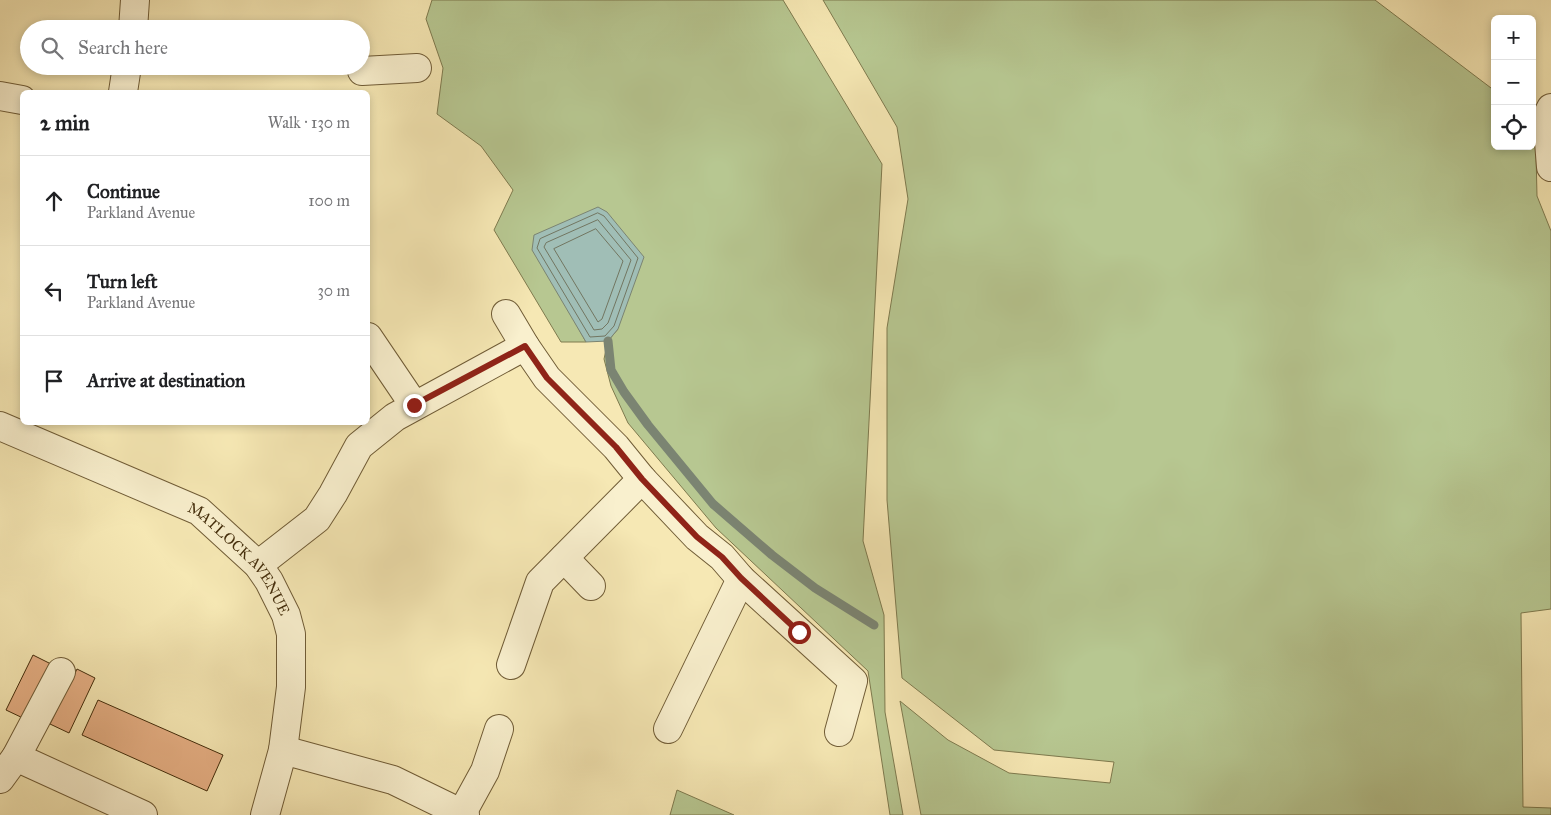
<!DOCTYPE html>
<meta charset="utf-8">
<style>
:root{--surface:#fff;--page:#f2f2f2;--text:#202124;--muted:#757577;--line:#e0e0e0}
body{margin:0;font-family:"IM FELL Great Primer",serif;background:var(--page);color:var(--text)}
.controls{position:absolute;right:15px;top:15px;display:grid;overflow:hidden;border-radius:8px;box-shadow:0 2px 8px #0003}
.controls button{width:45px;height:45px;display:grid;place-items:center;padding:0;border:0;border-bottom:1px solid var(--line);background:var(--surface);color:var(--text);font:25px sans-serif}
.stop{position:absolute;width:15px;height:15px;margin:-11px;border:4px solid #8f2418;border-radius:50%;background:#fff}
.stop.end{background:#8f2418;border-color:#fff;box-shadow:0 1px 5px #0008}
.list{margin:0;padding:0;list-style:none}
h2{display:flex;justify-content:space-between;align-items:center;height:65px;margin:0;padding:0 20px;font-size:21px}
h2 small{font-size:16px;font-weight:400;color:var(--muted)}
.list li{display:grid;grid-template-columns:32px 1fr auto;gap:15px;align-items:center;box-sizing:border-box;height:90px;padding:0 20px;border-top:1px solid var(--line)}
.list b{display:block;font-size:19px;white-space:nowrap}
.list p{margin:0;font-size:16px;white-space:nowrap;color:var(--muted)}
.list em{font-size:16px;font-style:normal;color:var(--muted)}
.icon{flex:none;width:28px;height:28px;fill:none;stroke:currentColor;stroke-width:2;stroke-linecap:round;stroke-linejoin:round}
.map{position:relative;flex:none;width:1551px;height:815px;overflow:hidden}
.search{position:absolute;background:var(--surface);box-shadow:0 2px 8px #0003;left:20px;top:20px;width:350px;height:55px;display:flex;align-items:center;gap:12px;box-sizing:border-box;padding:0 18px;border-radius:28px;color:var(--muted);font-size:19px}
.panel{position:absolute;background:var(--surface);box-shadow:0 2px 8px #0003;left:20px;top:90px;width:350px;height:335px;border-radius:8px}
.map>svg:first-child{display:block}
.green{fill:#b7c791;stroke:#7e7a4e}
.water{fill:#a0beb6;stroke:#7b8472}
.lines{fill:none;stroke-linecap:round;stroke-linejoin:round}
.shore{stroke:#727661;stroke-width:1}
.stream{stroke:#7b8472;stroke-width:9}
.building{fill:#e5af84;stroke:#442e0c}
.minor-casing{stroke:#705c36;stroke-width:30}
.minor{stroke:#f9f0ce;stroke-width:28}
.route{stroke:#8f2418;stroke-width:6}
.labels{text-anchor:middle;stroke-width:4;stroke-linejoin:round;paint-order:stroke}
.street-label{font-size:15px;fill:#442e0c;stroke:#f9f0ce}
</style>
<div class="map">
<svg width="1551" height="815" viewBox="0 0 1551 815">
<rect width="100%" height="100%" fill="#f6e8b4"/>
<filter id="stains"><feTurbulence type="fractalNoise" baseFrequency=".004" numOctaves="4"/><feColorMatrix values="0 0 0 0 .2 0 0 0 0 .09 0 0 0 0 .02 0 0 0 .5 -.17"/></filter>
<radialGradient id="worn" r=".72"><stop offset=".6" stop-color="#630" stop-opacity="0"/><stop offset="1" stop-color="#630" stop-opacity=".3"/></radialGradient>
<!-- green -->
<g class="green">
<polygon points="432,0 783,0 882,164 863,541 884,615 885,712 903,815 890,815 868,671 716,528 628,423 611,386 604,359 608,341 618,329 570,313 586,342 561,342 494,230 513,190 481,146 437,114 443,68 426,19"/>
<polygon points="823,0 1375,0 1495,91 1495,146 1532,146 1532,109 1535,110 1537,196 1551,231 1551,609 1521,613 1523,807 1551,808 1551,815 921,815 900,701 948,740 1009,773 1110,783 1114,762 994,750 902,678 887,500 887,328 908,199 897,127"/>
<polygon points="677,790 734,815 670,815"/>
</g>
<!-- water -->
<polygon class="water" points="598,207 607,212 644,257 618,329 608,341 586,342 532,250 534,235"/>
<g class="lines">
<!-- shore -->
<g class="shore">
<polygon points="598,213 604,216 638,258 614,326 605,336 590,337 537,248 540,239"/>
<polygon points="598,220 631,260 608,323 602,329 594,330 544,247 546,243"/>
<polygon points="596,229 623,261 602,319 598,322 554,249"/>
</g>
<!-- stream -->
<polyline class="stream" points="608,341 611,370 624,392 648,425 713,504 772,555 815,588 874,625"/>
</g>
<!-- building -->
<g class="building">
<polygon points="33,655 51,664 25,719 6,710"/>
<polygon points="77,669 95,678 69,733 50,724"/>
<polygon points="98,700 223,755 207,791 82,735"/>
</g>
<g class="lines">
<!-- minor casing -->
<g class="minor-casing">
<g id="minor">
<polyline points="133,29 135,0"/>
<polyline points="362,71 417,68"/>
<polyline points="123,92 127,66"/>
<polyline points="0,96 22,100"/>
<polyline points="1551,108 1547,116 1551,167"/>
<polyline points="506,314 525,346 547,378 616,447 642,479 697,537 722,557 741,579 853,681 839,732"/>
<polyline points="368,337 414,405"/>
<path id="s1" d="M0,426L199,511L258,565L269,581L286,615L291,634V687L283,750L265,815"/>
<polyline points="564,558 591,586"/>
<polyline points="258,565 317,519 333,494 359,446 395,417 525,346"/>
<polyline points="511,665 540,582 642,479"/>
<polyline points="668,729 741,579"/>
<polyline points="283,750 393,780 465,815"/>
<polyline points="16,757 143,815"/>
<polyline points="0,779 16,757 61,672"/>
<polyline points="462,813 485,771 499,729"/>
</g>
</g>
<!-- minor -->
<use href="#minor" class="minor"/>
</g>
<g class="lines">
<!-- route -->
<polyline class="route" points="414,405 525,346 547,378 616,447 642,479 697,537 722,557 741,578 799,632"/>
</g>
<g class="labels">
<!-- street labels -->
<g class="street-label">
<text dy="5" stroke="none"><textPath href="#s1" startOffset="279">MATLOCK AVENUE</textPath></text>
</g>
</g>
<rect width="100%" height="100%" filter="url(#stains)"/>
<rect width="100%" height="100%" fill="url(#worn)"/>
</svg>
<div class="controls">
<button>+</button>
<button>−</button>
<button><svg class="icon" aria-label="locate" viewBox="0 0 24 24"><circle cx="12" cy="12" r="6"/><path d="M12 2v4M12 18v4M2 12h4M18 12h4"/></svg></button>
</div>
<div class="stop" style="left:799px;top:632px"></div>
<div class="stop end" style="left:414px;top:405px"></div>
<div class="search"><svg class="icon" aria-label="search" viewBox="0 0 24 24"><circle cx="10" cy="10" r="6"/><path d="M15 15l6 6"/></svg>Search here</div>
<section class="panel">
<h2>2 min<small>Walk · 130 m</small></h2>
<ul class="list">
<li><svg class="icon" aria-label="ahead" viewBox="0 0 24 24"><path d="M12 20V5M6 11l6-6 6 6"/></svg><div><b>Continue</b><p>Parkland Avenue</p></div><em>100 m</em></li>
<li><svg class="icon" aria-label="left" viewBox="0 0 24 24"><path d="M17 20v-9H6M10 6l-5 5 5 5"/></svg><div><b>Turn left</b><p>Parkland Avenue</p></div><em>30 m</em></li>
<li><svg class="icon" aria-label="arrive" viewBox="0 0 24 24"><path d="M6 21V4h12l-3 4 3 4H6"/></svg><div><b>Arrive at destination</b></div></li>
</ul>
</section>
</div>
